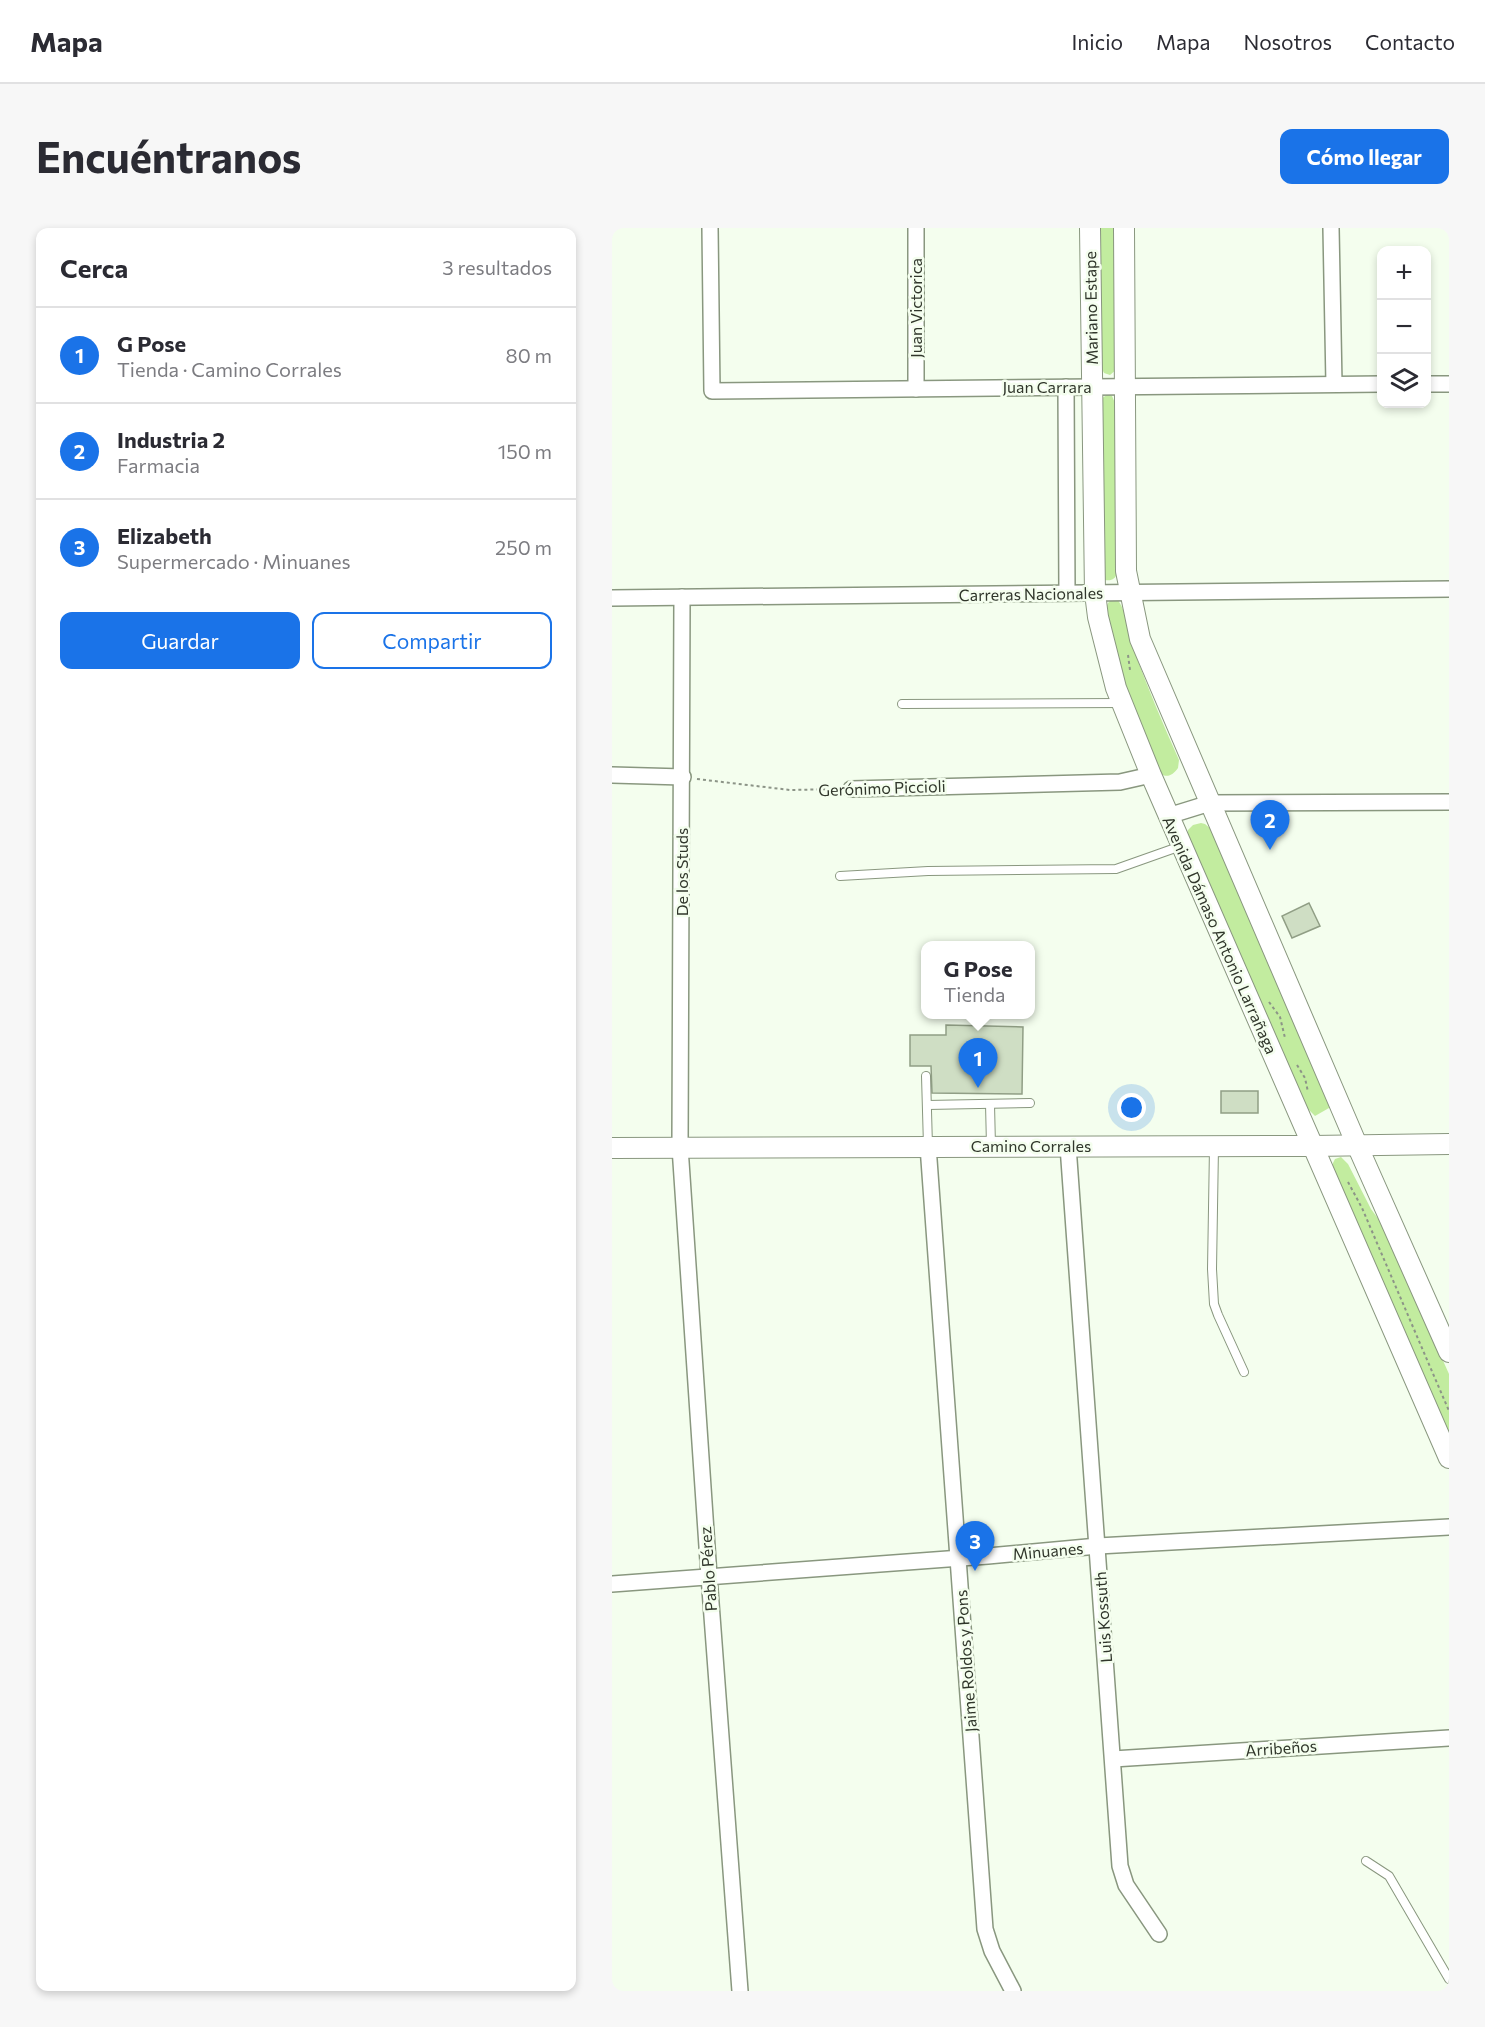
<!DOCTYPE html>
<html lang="es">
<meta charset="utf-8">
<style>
:root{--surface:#fff;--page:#f7f7f7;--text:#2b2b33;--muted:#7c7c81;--line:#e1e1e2;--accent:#1a73e8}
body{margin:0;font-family:Commissioner,sans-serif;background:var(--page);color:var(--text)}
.controls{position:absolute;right:18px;top:18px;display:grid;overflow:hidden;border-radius:12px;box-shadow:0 3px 9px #0003}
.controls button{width:54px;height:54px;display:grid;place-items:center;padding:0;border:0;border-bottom:2px solid var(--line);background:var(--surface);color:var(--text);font:30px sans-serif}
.you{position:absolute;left:520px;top:880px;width:21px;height:21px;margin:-15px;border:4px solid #fff;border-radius:50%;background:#1a73e8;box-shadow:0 0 0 9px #1a73e833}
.badge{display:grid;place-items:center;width:39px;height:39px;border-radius:50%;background:var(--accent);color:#fff;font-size:20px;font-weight:700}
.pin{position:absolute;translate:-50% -50px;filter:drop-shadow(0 2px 3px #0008)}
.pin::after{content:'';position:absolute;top:32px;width:21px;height:18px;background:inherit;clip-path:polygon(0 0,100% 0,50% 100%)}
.popup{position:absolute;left:309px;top:713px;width:114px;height:78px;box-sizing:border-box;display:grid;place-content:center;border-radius:12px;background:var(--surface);filter:drop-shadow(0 2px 4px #0005);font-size:20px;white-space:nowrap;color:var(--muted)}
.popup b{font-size:22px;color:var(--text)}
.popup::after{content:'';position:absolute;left:50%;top:100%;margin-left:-12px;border:12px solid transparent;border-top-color:var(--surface)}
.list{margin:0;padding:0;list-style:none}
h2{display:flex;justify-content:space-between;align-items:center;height:78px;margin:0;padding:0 24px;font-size:26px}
h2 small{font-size:20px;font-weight:400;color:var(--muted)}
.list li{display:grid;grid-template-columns:39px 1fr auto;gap:18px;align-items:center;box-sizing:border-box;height:96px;padding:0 24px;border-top:2px solid var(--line)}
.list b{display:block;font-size:22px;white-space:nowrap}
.list p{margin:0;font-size:20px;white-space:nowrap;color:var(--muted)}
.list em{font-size:20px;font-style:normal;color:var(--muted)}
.actions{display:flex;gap:12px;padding:18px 24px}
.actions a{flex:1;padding:14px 0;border:2px solid var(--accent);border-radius:12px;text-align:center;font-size:21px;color:var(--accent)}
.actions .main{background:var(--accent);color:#fff}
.icon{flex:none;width:33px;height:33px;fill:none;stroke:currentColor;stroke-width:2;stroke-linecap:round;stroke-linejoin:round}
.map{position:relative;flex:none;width:837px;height:1763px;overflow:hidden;border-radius:12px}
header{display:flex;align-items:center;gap:36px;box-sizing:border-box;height:84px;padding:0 30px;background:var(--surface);border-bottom:2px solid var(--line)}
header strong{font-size:28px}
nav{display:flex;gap:33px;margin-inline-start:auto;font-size:21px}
.intro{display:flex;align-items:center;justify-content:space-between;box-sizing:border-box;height:144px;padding:0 36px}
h1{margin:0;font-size:42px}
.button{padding:15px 27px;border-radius:12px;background:var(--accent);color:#fff;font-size:21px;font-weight:700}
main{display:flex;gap:36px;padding:0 36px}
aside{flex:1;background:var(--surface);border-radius:12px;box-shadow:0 3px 9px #0003}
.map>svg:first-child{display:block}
.green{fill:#c2ec9f}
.building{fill:#cfdec4;stroke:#909e85;stroke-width:1.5}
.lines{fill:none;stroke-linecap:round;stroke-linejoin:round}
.service-casing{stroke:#89977f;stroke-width:10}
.minor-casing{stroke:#89977f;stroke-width:18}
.tertiary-casing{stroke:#89977f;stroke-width:22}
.path{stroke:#8c9487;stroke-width:2;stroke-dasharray:3 3;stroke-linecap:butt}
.service{stroke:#fff;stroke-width:8}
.minor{stroke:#fff;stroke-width:15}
.tertiary{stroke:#fff;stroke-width:20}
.labels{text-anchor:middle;stroke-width:5;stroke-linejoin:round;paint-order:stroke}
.street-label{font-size:16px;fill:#30362b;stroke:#f4feee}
</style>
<header>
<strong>Mapa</strong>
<nav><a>Inicio</a><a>Mapa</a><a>Nosotros</a><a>Contacto</a></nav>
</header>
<div class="intro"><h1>Encuéntranos</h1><a class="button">Cómo llegar</a></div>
<main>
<aside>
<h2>Cerca<small>3 resultados</small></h2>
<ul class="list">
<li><span class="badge">1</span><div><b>G Pose</b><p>Tienda · Camino Corrales</p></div><em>80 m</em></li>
<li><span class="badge">2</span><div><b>Industria 2</b><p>Farmacia</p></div><em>150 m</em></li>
<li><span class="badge">3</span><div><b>Elizabeth</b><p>Supermercado · Minuanes</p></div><em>250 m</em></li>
</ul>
<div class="actions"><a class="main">Guardar</a><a>Compartir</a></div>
</aside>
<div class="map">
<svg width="837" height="1763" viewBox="0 0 837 1763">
<rect width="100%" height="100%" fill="#f4feee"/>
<!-- green -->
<g class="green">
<polygon points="488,0 504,0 505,141 498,147 492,145 489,139"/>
<path d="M496,166L500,168L503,175L506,344C503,351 500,353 493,352L490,348L489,171Z"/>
<path d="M500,371L506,372C516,387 517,407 523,425C536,461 551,496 567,532L566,540C561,547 556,550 548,546L517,477L493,383L496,375Z"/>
<polygon points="589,595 593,596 599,601 718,877 717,880 703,888 695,880 575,609 576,602 581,597"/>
<polygon points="729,929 736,936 759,981 770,996 837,1146 837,1205 721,941 721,935 723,931"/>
</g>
<!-- building -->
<g class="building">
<polygon points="697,675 708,698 680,710 670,688"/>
<polygon points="334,797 411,799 410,866 320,865 319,838 298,838 298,807 334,807"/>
<rect x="609" y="863" width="37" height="22"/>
</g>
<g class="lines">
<!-- service casing -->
<g class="service-casing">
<g id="service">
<polyline points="290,476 509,475"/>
<polyline points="228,648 316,643 504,641 569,618"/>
<polyline points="314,848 316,918"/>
<polyline points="378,876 379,918"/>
<polyline points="315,877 418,875"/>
<polyline points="602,919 600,1041 602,1076 606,1087 632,1144"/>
<polyline points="754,1633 777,1648 837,1751"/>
</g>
</g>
<!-- minor casing -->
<g class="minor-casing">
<g id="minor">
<polyline points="98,0 100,163 770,156"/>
<polyline points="304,0 304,161"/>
<polyline points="719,0 722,156"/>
<polyline points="814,156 837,156"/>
<polyline points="454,159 455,365"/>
<polyline points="70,369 68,919 97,1348 128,1763"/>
<polyline points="0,370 837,361"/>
<polyline points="0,547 71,549"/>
<polyline points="239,561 508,554 539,547"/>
<polyline points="556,588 598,575 837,574"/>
<polyline points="316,918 373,1701 380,1723 401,1763"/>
<polyline points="456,918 508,1638 514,1657 547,1706"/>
<polyline points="0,1356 376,1328 486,1318 837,1299"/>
<polyline points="501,1531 837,1510"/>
</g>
</g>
<!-- tertiary casing -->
<g class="tertiary-casing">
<g id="tertiary">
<polyline points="478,0 483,365 486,389 504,460 539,547 837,1230"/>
<polyline points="512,0 514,343 528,411 745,917 837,1124"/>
<polyline points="0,920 700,918 837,916"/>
</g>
</g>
<!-- path -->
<g class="path">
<polyline points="516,427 518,442"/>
<polyline points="85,551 178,562 226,561"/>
<polyline points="657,774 668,789 673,810"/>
<polyline points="685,837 693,850 696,864"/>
<polyline points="736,954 750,980 837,1183"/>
</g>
<!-- service -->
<use href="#service" class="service"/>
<!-- minor -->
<use href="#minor" class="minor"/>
<!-- tertiary -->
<use href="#tertiary" class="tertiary"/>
</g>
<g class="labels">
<!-- street labels -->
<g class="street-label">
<text transform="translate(304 80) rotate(-90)" y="6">Juan Victorica</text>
<text transform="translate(479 80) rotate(-91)" y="6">Mariano Estape</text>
<text x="435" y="165">Juan Carrara</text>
<text transform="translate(419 366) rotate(-1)" y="6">Carreras Nacionales</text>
<text transform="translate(270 560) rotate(-2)" y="6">Gerónimo Piccioli</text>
<text transform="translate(70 644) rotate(-90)" y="6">De los Studs</text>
<text transform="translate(608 707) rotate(66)" y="6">Avenida Dámaso Antonio Larrañaga</text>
<text x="419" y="924">Camino Corrales</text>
<text transform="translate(436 1323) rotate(-5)" y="6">Minuanes</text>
<text transform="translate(96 1341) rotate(-94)" y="6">Pablo Pérez</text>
<text transform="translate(491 1389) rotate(-94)" y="6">Luis Kossuth</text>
<text transform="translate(354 1433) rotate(-94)" y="6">Jaime Roldos y Pons</text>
<text transform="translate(669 1520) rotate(-4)" y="6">Arribeños</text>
</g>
</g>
</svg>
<div class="controls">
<button>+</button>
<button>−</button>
<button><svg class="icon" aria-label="layers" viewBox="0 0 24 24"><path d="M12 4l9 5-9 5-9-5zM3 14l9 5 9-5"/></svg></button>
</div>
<div class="you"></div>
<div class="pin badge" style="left:366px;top:860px">1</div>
<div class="popup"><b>G Pose</b>Tienda</div>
<div class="pin badge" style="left:658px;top:622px">2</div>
<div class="pin badge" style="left:363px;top:1343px">3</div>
</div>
</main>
